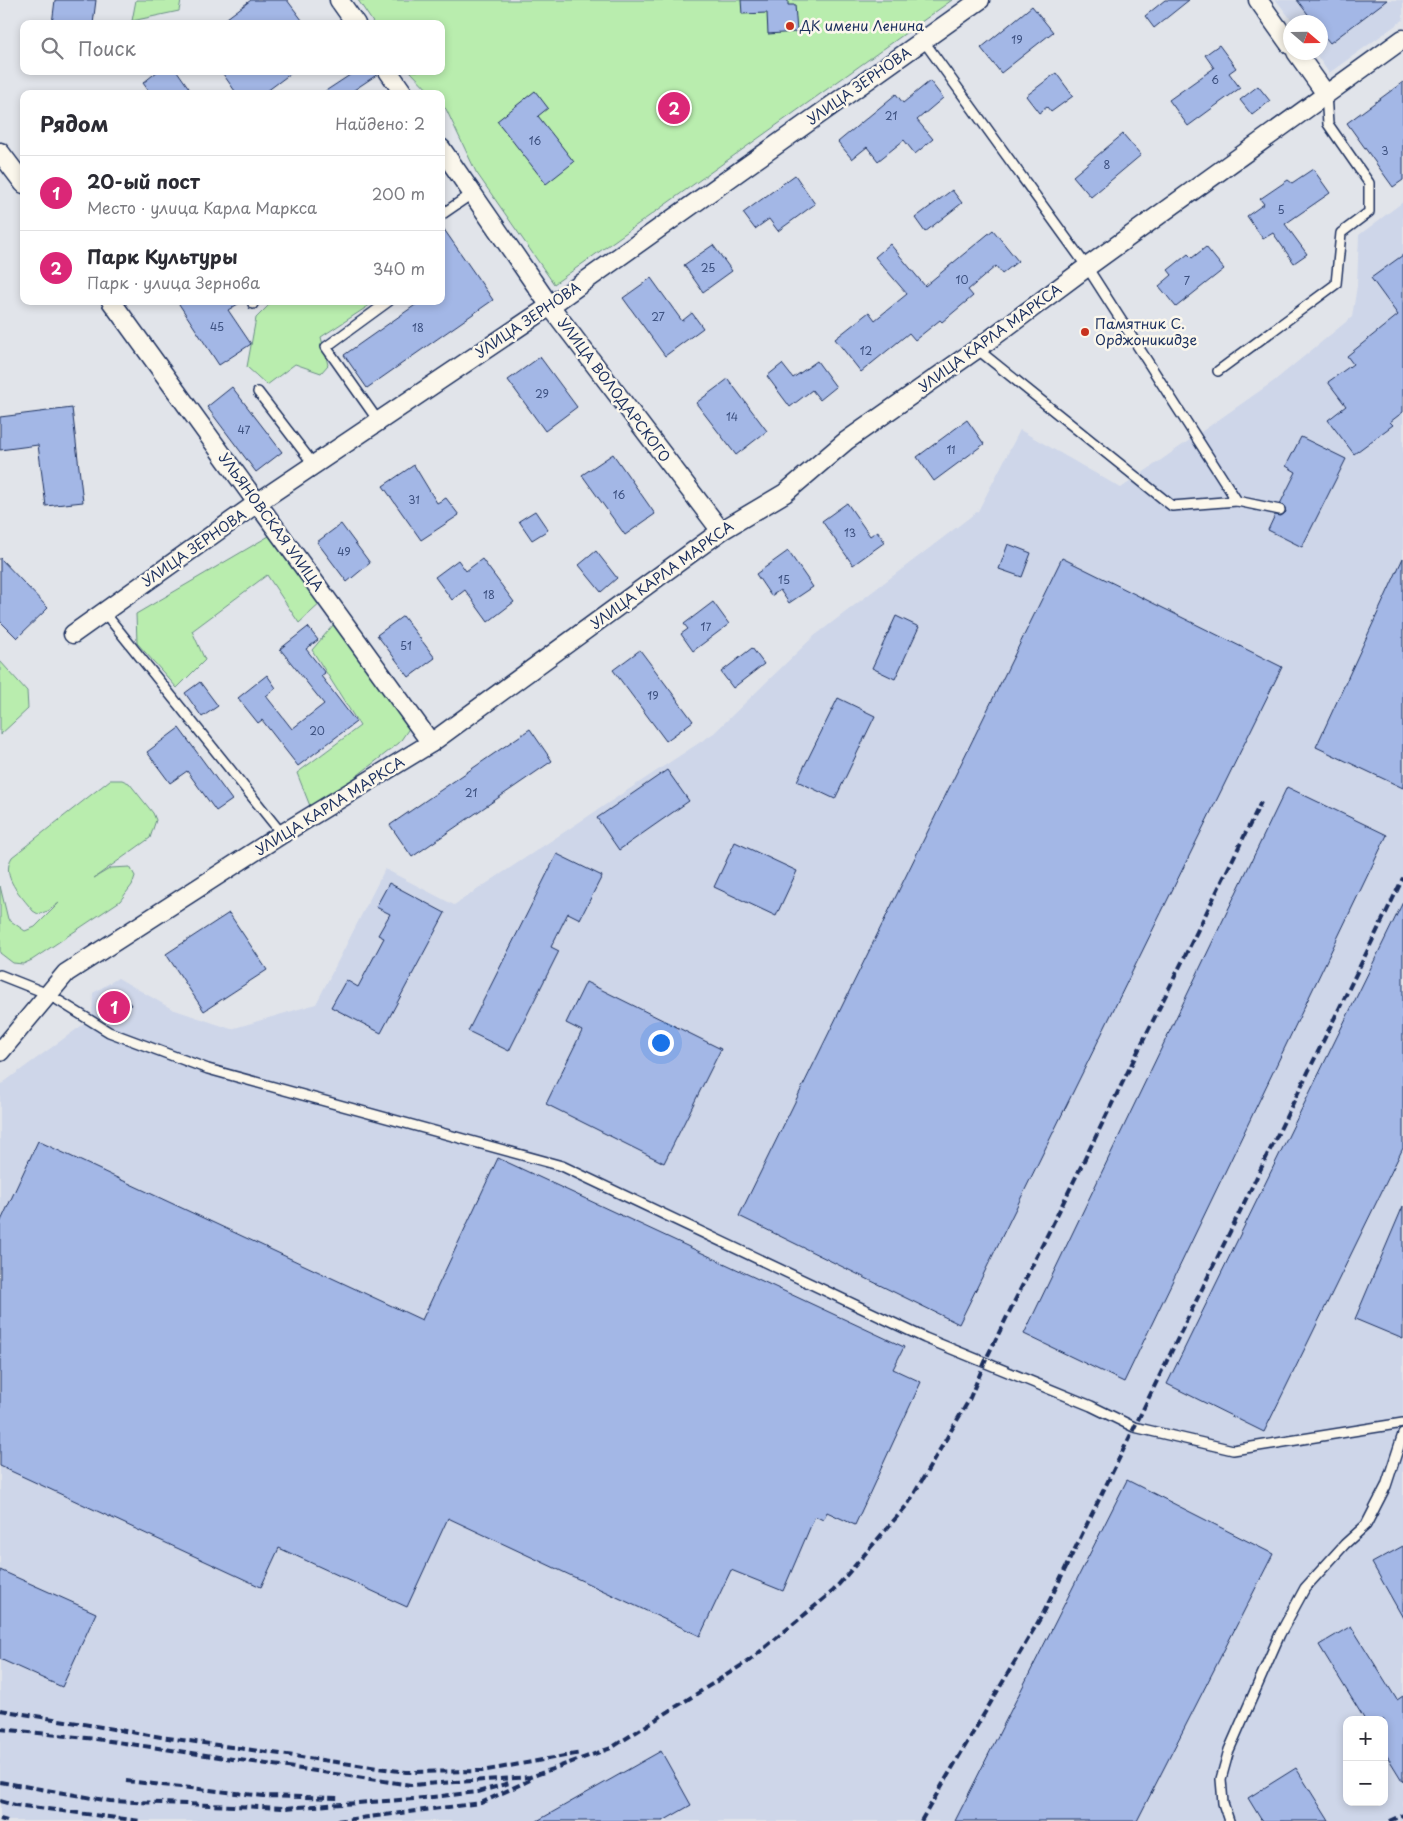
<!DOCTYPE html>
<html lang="ru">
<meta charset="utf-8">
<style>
:root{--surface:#fff;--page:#f7f7f7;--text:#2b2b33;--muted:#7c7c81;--line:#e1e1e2;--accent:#db2777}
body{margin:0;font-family:"Playpen Sans",sans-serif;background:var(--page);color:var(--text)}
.controls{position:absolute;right:15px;bottom:15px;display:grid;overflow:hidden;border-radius:10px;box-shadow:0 2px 8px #0003}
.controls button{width:45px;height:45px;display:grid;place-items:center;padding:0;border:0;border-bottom:1px solid var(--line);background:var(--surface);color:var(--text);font:25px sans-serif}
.compass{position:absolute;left:1283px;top:15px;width:45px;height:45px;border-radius:50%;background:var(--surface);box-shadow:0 2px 8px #0003;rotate:110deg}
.you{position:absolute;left:660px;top:1042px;width:18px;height:18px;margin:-12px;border:4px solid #fff;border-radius:50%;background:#1a73e8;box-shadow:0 0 0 8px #1a73e833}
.badge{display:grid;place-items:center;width:32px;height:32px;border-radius:50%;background:var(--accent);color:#fff;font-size:16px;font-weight:700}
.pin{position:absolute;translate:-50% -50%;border:2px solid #fff;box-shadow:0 1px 5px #0006}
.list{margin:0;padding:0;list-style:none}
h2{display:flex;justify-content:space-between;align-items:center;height:65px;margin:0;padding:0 20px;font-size:21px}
h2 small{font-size:16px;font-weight:400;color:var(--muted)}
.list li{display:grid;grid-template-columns:32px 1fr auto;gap:15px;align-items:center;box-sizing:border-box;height:75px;padding:0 20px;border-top:1px solid var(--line)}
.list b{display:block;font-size:19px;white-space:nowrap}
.list p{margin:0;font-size:16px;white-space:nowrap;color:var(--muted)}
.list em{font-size:16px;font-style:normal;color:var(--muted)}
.icon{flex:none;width:28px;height:28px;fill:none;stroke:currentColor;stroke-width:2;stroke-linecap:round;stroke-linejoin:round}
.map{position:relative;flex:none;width:1403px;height:1821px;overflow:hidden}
.search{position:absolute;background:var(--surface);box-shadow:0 2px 8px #0003;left:20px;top:20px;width:425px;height:55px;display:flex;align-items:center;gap:12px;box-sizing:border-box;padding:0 18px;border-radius:10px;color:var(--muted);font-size:19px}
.panel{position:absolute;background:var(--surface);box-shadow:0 2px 8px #0003;left:20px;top:90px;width:425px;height:215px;border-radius:10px}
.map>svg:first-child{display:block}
.built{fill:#ced6e9;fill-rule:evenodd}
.green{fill:#b9edae;stroke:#6a8e86}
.building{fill:#a3b7e6;stroke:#1b2f5e}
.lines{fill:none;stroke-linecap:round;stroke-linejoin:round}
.service-casing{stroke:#1b2f5e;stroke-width:12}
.minor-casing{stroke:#1b2f5e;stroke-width:21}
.service{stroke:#fbf7ec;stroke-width:9}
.minor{stroke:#fbf7ec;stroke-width:18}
.rail{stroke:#1b2f5e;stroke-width:4;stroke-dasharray:8 4;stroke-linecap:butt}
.poi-dot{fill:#c8321e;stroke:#fbf7ec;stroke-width:2}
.labels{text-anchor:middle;stroke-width:5;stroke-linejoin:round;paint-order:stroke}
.number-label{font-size:11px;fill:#3d5180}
.poi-label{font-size:14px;fill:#1b2f5e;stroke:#fbf7ec;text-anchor:start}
.street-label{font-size:14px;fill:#1b2f5e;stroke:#fbf7ec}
</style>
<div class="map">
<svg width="1403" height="1821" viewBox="0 0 1403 1821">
<rect width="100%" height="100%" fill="#e1e4ea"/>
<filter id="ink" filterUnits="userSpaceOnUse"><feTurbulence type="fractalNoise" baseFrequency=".02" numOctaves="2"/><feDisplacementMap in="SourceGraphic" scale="10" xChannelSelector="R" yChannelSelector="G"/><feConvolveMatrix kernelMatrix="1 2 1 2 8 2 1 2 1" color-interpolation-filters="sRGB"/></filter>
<g filter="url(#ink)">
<!-- built -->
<g class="built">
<polygon points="1276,0 1403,0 1403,20 1329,73 1315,53 1320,52 1320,22 1293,22"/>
<path d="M1403,202V1821H0V1085L92,1018L93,993L118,978L172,1009L231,1029L316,1004L385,869L454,905L714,733L813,637L978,511L1020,430L1121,488L1274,381L1352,317L1357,286L1359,235ZM1347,1720H1384V1802H1347Z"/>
</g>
<!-- green -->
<g class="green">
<polygon points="136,0 181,0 179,11 132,21"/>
<polygon points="358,0 952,0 554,284 476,172 446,109 441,104 441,94 432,94 410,71 441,71 441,24 374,24"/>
<polygon points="268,301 376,301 321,337 328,365 321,373 295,364 267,385 247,367 256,318 269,305"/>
<polygon points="269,536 323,601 299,623 267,575 192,631 205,660 177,688 137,643 136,614"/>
<polygon points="334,624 410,727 399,743 312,811 297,773 360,726 312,650"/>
<polygon points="0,661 27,691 28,709 0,735"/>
<path d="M110,780H122L129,783L153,813L156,820L150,838L94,878L111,868L130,867L135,876L132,885L120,901L32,960L23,964L13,963L0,953V886L8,919L25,931L35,927L59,903L48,911L38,914L33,911C21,895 0,877 12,857Z"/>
</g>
<!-- building -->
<g class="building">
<polygon points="55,0 96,0 93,24 52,24"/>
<polygon points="251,0 287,0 305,24 219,24"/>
<polygon points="741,0 788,0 788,5 795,5 797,32 768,34 767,13 742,14"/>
<polygon points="1165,0 1189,0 1154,28 1145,16"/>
<polygon points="1297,0 1387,0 1330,43 1320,31 1320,22 1314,22"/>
<polygon points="1032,6 1053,32 1001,73 981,48"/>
<polygon points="1219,45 1236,68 1229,73 1240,88 1188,126 1169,100 1214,68 1205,55"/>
<polygon points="158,71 177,71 193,94 151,94 143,83"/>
<polygon points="221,71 294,71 263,94 237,94"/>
<polygon points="356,71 377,71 378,74 348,94 321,94"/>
<polygon points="1056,73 1073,96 1051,112 1047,107 1039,113 1026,96"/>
<polygon points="930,81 943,98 917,120 933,139 915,154 904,140 878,161 867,147 852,159 838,142 896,94 903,103"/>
<polygon points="1403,82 1403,180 1393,187 1347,123"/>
<polygon points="1258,86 1270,101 1252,115 1240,100"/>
<polygon points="535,91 548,108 538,116 574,162 546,184 497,121"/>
<polygon points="1123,134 1141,155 1091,197 1073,176"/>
<polygon points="1313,169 1330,193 1285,224 1307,254 1294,263 1273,233 1263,239 1247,216 1264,204 1260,199 1288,180 1292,183"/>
<polygon points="795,175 815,204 778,231 769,219 755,229 743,213"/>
<polygon points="952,190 962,203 925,232 915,218"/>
<polygon points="441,225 493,300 367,388 344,355 421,301 441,301"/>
<polygon points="993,230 1018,261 1002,274 996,266 968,290 973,296 942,322 940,320 915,340 909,333 861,372 835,339 869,312 875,320 907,294 875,257 890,244 925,286"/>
<polygon points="713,245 732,271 703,292 684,265"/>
<polygon points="1206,247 1224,269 1176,307 1159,286 1172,275 1168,270 1188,254 1192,258"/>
<polygon points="1403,255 1403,412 1390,422 1393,425 1354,454 1328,420 1346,406 1328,382 1353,364 1347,356 1398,315 1371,278"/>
<polygon points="651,278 682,321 692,313 703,328 665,356 623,298"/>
<polygon points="177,301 243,301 228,310 251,344 219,365"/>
<polygon points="540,357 577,407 545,431 508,380"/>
<polygon points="817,361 836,387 820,400 812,390 790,407 767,376 782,364 793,378"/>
<polygon points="728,379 767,431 736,455 696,403"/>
<polygon points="232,387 282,452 256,472 207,407"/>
<polygon points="72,408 83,502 46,506 38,445 0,450 0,417"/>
<polygon points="967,420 984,444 934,481 917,457"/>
<polygon points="1301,437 1346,459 1302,547 1268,530 1275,515 1281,516 1286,512 1284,506 1280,504 1296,472 1286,466"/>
<polygon points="613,454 655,514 625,535 582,475"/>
<polygon points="414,465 437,503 446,498 459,515 421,540 383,486"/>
<polygon points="847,503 870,536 877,531 885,542 853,565 822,521"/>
<polygon points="535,511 548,530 532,540 519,521"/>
<polygon points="341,524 370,563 347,582 317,542"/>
<polygon points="1008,544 1031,553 1022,577 999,569"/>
<polygon points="596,551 617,578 601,592 579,565"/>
<polygon points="788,551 813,587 789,603 780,590 771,596 756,574"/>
<polygon points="0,558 48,608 17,638 0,621"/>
<polygon points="1062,558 1282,667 959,1324 739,1216"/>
<polygon points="1403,558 1403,788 1316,747"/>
<polygon points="482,559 514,602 488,622 465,590 452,600 435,577 458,560 466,571"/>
<polygon points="713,602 729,624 693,651 681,634 688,629 684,624"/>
<polygon points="403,616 435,658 409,677 377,635"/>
<polygon points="896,616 919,627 895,679 872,668"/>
<polygon points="308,627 318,640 306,649 325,673 321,676 356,722 298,766 262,720 258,723 238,698 267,675 276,688 266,696 292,729 324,704 280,649"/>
<polygon points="752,648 764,664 733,688 721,672"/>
<polygon points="640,650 693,721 666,741 613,670"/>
<polygon points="200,682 218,706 202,717 185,693"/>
<polygon points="838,698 875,716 835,799 797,781"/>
<polygon points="179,728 232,800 216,811 187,771 170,783 147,752"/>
<polygon points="530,729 552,761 412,857 390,825"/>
<polygon points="667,770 689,801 619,850 597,818"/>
<polygon points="1287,787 1387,835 1124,1382 1024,1334"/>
<polygon points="735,842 797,871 776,916 714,887"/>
<polygon points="557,854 602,876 580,919 568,913 551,947 559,951 509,1051 468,1031"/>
<polygon points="389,883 445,913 381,1033 331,1007 346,980 358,987 384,938 378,935 390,914 376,907"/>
<polygon points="1403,902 1403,1148 1264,1432 1167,1384"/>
<polygon points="229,913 267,970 204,1011 166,954"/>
<polygon points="586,982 721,1049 664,1163 546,1104 582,1031 566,1023"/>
<polygon points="121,991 131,1005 106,1021 98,1008"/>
<polygon points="38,1141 422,1320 498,1158 904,1347 893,1369 921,1382 855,1525 827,1512 823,1520 815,1516 783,1591 731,1570 700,1636 448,1518 407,1607 279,1548 261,1587 0,1466 0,1223"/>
<polygon points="1403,1206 1403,1339 1355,1319"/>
<polygon points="1127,1480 1273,1554 1137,1821 955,1821"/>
<polygon points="1403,1546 1403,1618 1372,1563"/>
<polygon points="0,1570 96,1613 62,1687 0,1659"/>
<polygon points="1351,1626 1397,1700 1403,1696 1403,1782 1384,1751 1384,1720 1365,1720 1319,1645"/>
<polygon points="661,1751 691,1805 663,1821 537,1821"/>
<polygon points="1296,1768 1329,1821 1262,1821 1248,1798"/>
</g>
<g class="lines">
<!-- service casing -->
<g class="service-casing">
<g id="service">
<polyline points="923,40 1087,267 1237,501 1280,510"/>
<polyline points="441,215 473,193"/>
<polyline points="253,304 253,301"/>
<polyline points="977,349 1172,506 1237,501"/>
<polyline points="1218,371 1336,284 1341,233 1369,212 1369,183 1328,124 1326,94"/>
<polyline points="258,392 314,465"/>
<polyline points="379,422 326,347 389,301"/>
<polyline points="104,612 282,834"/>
<polyline points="0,975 48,994 109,1032 208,1069 562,1166 925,1338 1091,1406 1134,1427 1233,1450 1403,1423"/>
<polyline points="1229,1821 1223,1803 1221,1779 1229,1750 1280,1634 1305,1588 1345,1544 1366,1525 1386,1486 1403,1434"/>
</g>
</g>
<!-- minor casing -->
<g class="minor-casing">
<g id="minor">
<polyline points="339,0 356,24"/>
<polyline points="1258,0 1290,45"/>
<polyline points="1296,52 1326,94"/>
<polyline points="388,71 404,94"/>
<polyline points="441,148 550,306 721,531"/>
<polyline points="0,152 24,184"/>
<polyline points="111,301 431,743"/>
<polyline points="73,634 257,503 550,306 980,0"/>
<polyline points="0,1052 66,973 282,834 431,743 721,531 785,493 846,441 977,349 1087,267 1403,39"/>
</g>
</g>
<!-- service -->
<use href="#service" class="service"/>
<!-- minor -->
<use href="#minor" class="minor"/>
<!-- rail -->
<g class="rail">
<polyline points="0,1710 161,1737 406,1772 482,1771 581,1753"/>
<polyline points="0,1729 96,1739 411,1785 530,1777 611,1748 750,1660 833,1591 908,1504 969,1400 988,1355 1261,802"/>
<polyline points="126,1781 264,1796 339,1798"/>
<polyline points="0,1782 110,1801 285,1808 414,1799 478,1792 509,1783"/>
<polyline points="0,1801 15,1805 141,1821"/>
<polyline points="0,1819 7,1821"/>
<polyline points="337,1821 481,1803 530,1780"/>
<polyline points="921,1821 1044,1612 1403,878"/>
<polyline points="1389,1821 1403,1815"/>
</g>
</g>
</g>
<!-- markers -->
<g class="poi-dot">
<circle cx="790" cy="26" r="5"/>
<circle cx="1085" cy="332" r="5"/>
</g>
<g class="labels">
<!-- number labels -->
<g class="number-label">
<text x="1017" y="44">19</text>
<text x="1215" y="84">6</text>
<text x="891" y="120">21</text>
<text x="535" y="145">16</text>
<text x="1385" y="155">3</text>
<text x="1107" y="169">8</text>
<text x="1281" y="214">5</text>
<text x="708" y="272">25</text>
<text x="962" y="284">10</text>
<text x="1187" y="285">7</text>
<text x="658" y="321">27</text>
<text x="217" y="331">45</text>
<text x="418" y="332">18</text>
<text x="866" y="355">12</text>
<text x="542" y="398">29</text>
<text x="732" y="421">14</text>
<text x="244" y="434">47</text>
<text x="951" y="454">11</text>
<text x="619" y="499">16</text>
<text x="414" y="504">31</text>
<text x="850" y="537">13</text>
<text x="344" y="556">49</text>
<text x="784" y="584">15</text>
<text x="489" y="599">18</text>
<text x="706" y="631">17</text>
<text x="406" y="650">51</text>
<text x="653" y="700">19</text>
<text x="317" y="735">20</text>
<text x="471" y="797">21</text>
</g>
<!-- poi labels -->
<g class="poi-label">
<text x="800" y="31">ДК имени Ленина</text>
<text x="1095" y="329">Памятник С.<tspan x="1095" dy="16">Орджоникидзе</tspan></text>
</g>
<!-- street labels -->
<g class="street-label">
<text transform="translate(859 86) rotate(-35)" y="5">УЛИЦА ЗЕРНОВА</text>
<text transform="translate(528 320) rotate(-34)" y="5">УЛИЦА ЗЕРНОВА</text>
<text transform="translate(990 338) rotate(-36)" y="5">УЛИЦА КАРЛА МАРКСА</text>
<text transform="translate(614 390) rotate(53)" y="5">УЛИЦА ВОЛОДАРСКОГО</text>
<text transform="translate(271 522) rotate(54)" y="5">УЛЬЯНОВСКАЯ УЛИЦА</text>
<text transform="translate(194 548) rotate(-35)" y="5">УЛИЦА ЗЕРНОВА</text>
<text transform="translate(662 575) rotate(-36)" y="5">УЛИЦА КАРЛА МАРКСА</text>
<text transform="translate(330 806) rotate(-32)" y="5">УЛИЦА КАРЛА МАРКСА</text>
</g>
</g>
</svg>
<div class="controls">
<button>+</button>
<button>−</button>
</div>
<svg class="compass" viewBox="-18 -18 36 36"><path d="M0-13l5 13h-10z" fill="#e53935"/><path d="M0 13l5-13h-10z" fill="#7c7c81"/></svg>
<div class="you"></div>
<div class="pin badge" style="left:114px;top:1007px">1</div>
<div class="pin badge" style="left:674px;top:108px">2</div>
<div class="search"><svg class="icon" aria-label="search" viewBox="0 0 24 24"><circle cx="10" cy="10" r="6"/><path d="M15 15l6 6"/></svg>Поиск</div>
<section class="panel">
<h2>Рядом<small>Найдено: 2</small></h2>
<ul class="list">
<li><span class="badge">1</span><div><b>20-ый пост</b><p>Место · улица Карла Маркса</p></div><em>200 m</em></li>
<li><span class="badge">2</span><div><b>Парк Культуры</b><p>Парк · улица Зернова</p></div><em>340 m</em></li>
</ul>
</section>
</div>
